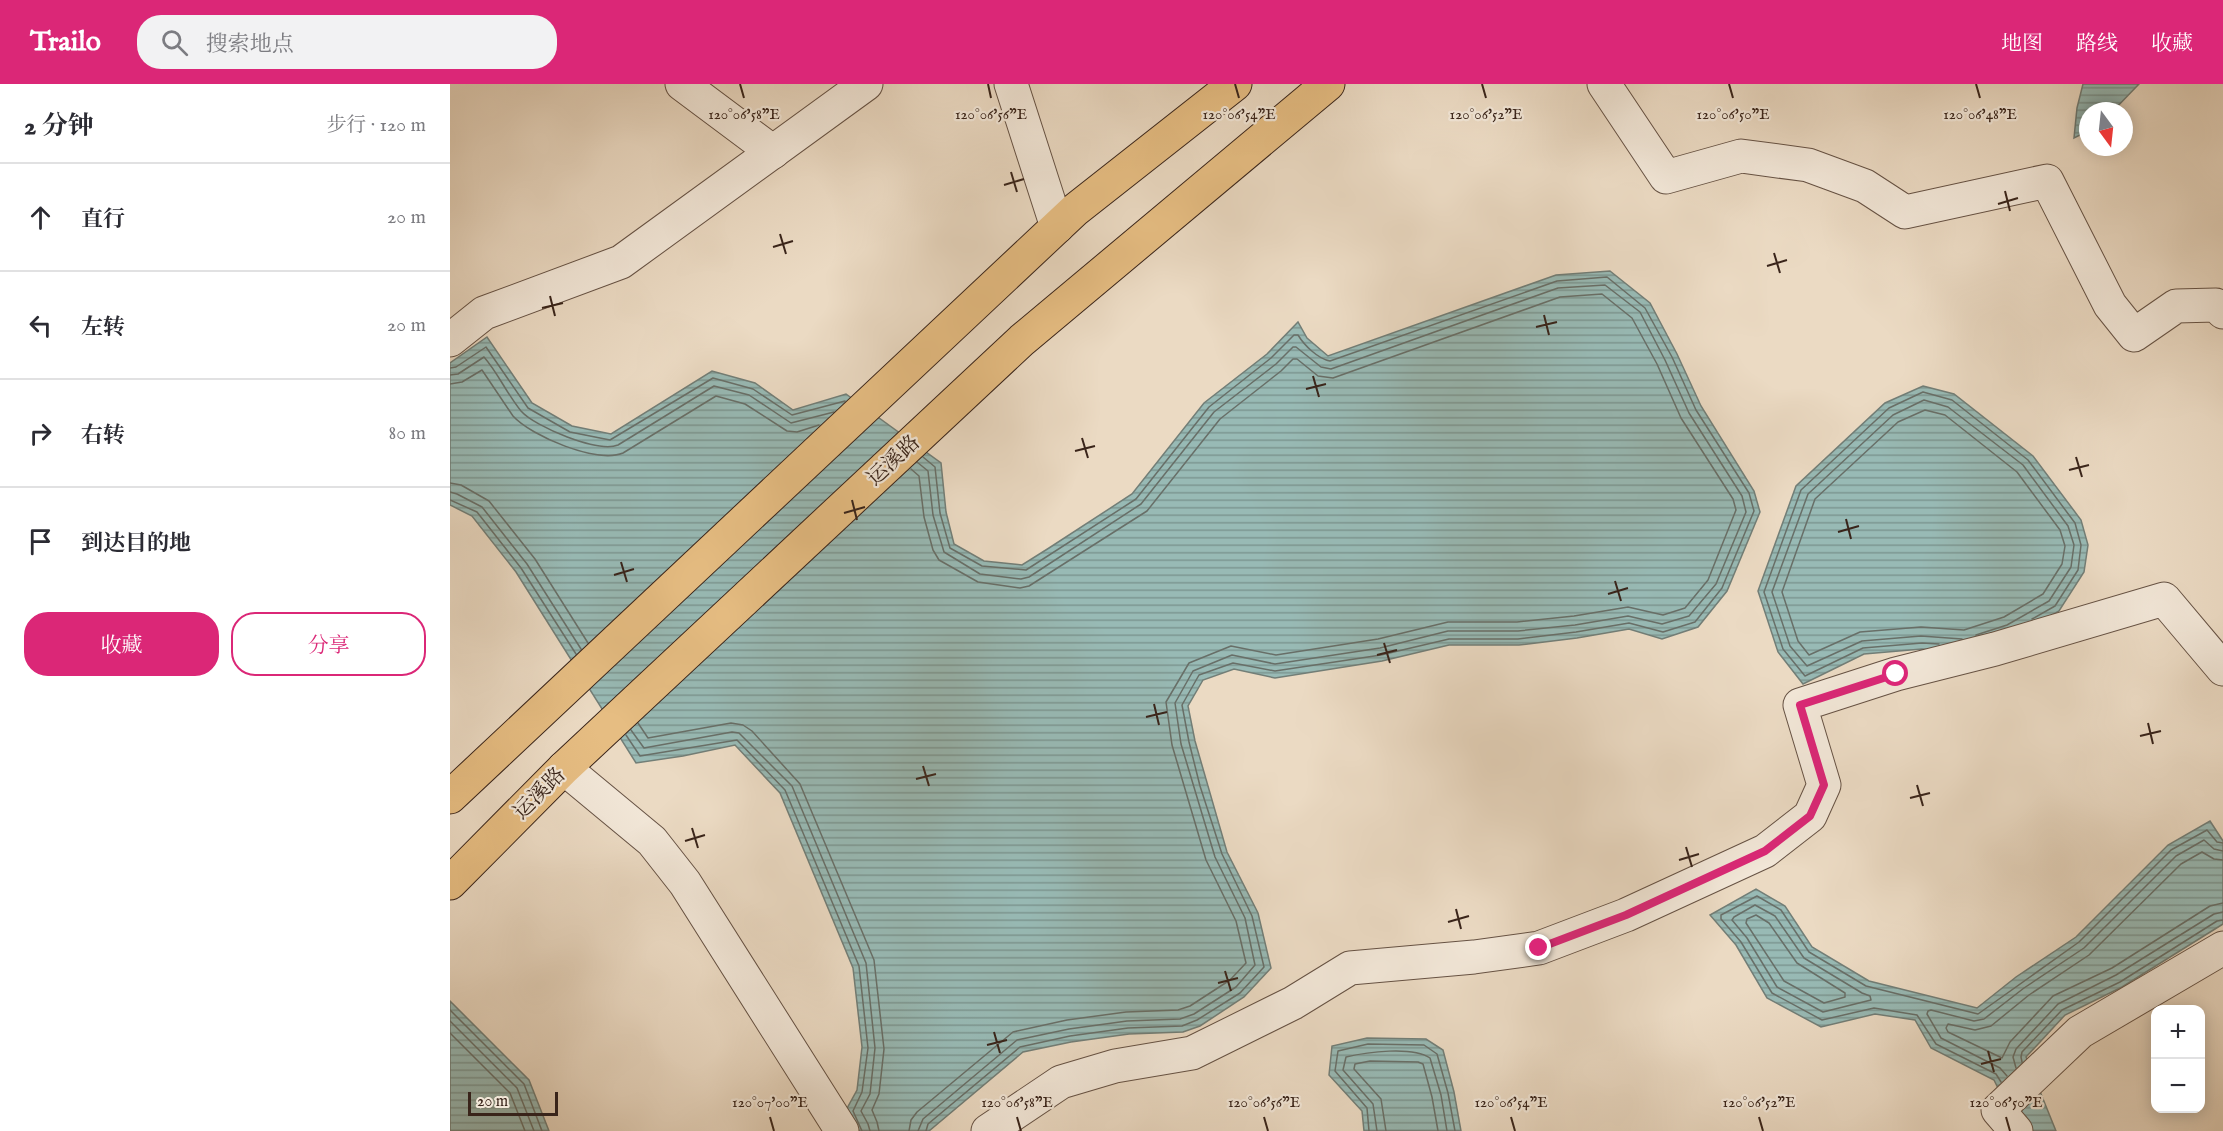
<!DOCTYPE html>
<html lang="zh">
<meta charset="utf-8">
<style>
:root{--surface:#fff;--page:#f2f2f3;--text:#2b2b33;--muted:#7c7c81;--line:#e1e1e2;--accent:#db2777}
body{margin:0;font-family:"IM FELL English","Noto Serif SC",serif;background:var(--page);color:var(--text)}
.controls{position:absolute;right:18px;bottom:18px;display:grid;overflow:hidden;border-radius:12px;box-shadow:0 3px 15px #0003}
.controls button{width:54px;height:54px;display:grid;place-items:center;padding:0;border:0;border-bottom:2px solid var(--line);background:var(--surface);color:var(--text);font:30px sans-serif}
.compass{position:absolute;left:1629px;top:18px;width:54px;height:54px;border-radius:50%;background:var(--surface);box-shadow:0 3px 15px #0003;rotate:165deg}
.scale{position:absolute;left:18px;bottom:15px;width:90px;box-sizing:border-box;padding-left:6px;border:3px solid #39241a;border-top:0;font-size:16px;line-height:21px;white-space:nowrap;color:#39241a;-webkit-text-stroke:4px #f2e7d8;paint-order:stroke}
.stop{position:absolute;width:18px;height:18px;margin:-14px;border:4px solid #db2777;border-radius:50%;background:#fff}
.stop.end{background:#db2777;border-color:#fff;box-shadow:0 2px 6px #0008}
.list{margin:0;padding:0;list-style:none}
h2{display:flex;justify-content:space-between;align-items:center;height:78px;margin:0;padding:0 24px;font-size:26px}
h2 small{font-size:20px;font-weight:400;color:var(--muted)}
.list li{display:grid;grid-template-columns:39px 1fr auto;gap:18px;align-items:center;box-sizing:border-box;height:108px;padding:0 24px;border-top:2px solid var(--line)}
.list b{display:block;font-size:22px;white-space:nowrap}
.list em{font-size:20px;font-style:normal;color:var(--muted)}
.actions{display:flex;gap:12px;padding:18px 24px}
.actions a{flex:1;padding:14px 0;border:2px solid var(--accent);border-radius:24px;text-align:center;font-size:21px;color:var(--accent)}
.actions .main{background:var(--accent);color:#fff}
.icon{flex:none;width:33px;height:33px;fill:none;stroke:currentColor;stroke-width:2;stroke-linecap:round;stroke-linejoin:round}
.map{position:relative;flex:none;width:1773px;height:1047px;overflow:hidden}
header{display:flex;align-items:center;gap:36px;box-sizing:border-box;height:84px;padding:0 30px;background:var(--accent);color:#fff}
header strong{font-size:28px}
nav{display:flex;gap:33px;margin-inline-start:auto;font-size:21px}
.search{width:420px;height:54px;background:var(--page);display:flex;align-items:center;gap:15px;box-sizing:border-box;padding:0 21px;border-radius:24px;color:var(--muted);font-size:22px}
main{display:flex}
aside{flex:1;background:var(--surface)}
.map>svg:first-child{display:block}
.water{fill:url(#water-rules);stroke:#727e77;stroke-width:1.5}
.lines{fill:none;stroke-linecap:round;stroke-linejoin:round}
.shore{stroke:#686f68;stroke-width:1.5}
.street-casing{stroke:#665244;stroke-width:35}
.highway-casing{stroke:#39241a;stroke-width:35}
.street{stroke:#f2e7d8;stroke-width:33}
.highway{stroke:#e6bd82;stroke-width:33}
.route{stroke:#db2777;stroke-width:8}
.ticks{fill:none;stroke:#39241a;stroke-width:2}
.labels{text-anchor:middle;stroke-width:4.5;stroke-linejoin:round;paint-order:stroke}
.street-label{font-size:21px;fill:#39241a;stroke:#f2e7d8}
.ticks-label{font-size:15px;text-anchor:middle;fill:#39241a;stroke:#f2e7d8;stroke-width:4.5;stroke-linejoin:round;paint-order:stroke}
</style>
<header>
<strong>Trailo</strong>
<div class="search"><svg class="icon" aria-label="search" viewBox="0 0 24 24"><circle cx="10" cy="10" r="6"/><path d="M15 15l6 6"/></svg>搜索地点</div>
<nav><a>地图</a><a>路线</a><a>收藏</a></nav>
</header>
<main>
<aside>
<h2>2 分钟<small>步行 · 120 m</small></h2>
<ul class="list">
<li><svg class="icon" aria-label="ahead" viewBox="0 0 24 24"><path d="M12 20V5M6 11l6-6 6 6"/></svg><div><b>直行</b></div><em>20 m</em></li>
<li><svg class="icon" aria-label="left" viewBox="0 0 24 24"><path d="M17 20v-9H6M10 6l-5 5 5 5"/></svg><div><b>左转</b></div><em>20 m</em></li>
<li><svg class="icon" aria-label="right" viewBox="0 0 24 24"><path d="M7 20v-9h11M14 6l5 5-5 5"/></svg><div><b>右转</b></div><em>80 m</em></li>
<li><svg class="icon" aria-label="arrive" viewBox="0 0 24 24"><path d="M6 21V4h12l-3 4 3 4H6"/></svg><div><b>到达目的地</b></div></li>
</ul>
<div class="actions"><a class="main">收藏</a><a>分享</a></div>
</aside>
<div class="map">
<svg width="1773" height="1047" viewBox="0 0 1773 1047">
<defs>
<pattern id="water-rules" width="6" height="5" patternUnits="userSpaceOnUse" patternTransform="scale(1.5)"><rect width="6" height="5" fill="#98bab5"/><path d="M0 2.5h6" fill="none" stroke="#7d9792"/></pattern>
</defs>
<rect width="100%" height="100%" fill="#ebdac3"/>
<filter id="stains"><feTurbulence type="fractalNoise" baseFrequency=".00333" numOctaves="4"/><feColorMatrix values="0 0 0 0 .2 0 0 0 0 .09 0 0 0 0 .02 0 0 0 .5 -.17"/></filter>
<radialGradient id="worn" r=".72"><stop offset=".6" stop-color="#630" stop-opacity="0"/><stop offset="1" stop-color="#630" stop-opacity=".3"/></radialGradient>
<!-- water -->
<g class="water">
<polygon points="1633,0 1689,0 1663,27 1638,27 1638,47 1624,54 1627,24"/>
<polygon points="1160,187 1200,219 1227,270 1251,322 1304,407 1310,428 1277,507 1248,543 1212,555 1179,545 1127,554 1069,561 999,561 932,577 825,594 784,585 753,596 738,622 745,657 777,768 808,829 821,884 794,913 750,942 733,948 679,950 621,958 573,968 479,1047 407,1047 395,1028 407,1006 412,963 403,884 330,709 285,661 233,672 186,679 66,488 22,432 0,421 0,279 37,253 82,319 122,342 161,350 262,287 305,299 343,326 396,310 491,379 496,428 504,460 534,477 572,481 599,464 682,410 754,319 817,270 848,238 857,254 878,272 1106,191"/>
<polygon points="1473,302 1504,310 1583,372 1631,436 1638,461 1634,488 1609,527 1563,553 1516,569 1472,565 1414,570 1353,600 1328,568 1308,507 1346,402 1435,319"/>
<polygon points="1760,737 1773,757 1773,840 1672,903 1615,931 1576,973 1606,1047 1569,1047 1544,996 1481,964 1465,936 1425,930 1371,943 1317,914 1286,861 1260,831 1306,805 1335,822 1362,863 1419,897 1527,924 1566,893 1626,853 1718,761"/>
<polygon points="0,917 79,996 99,1047 0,1047"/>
<polygon points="917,954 976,955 993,966 1004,1008 1011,1047 914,1047 912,1027 879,991 882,962"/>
</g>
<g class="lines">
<!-- shore -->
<g class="shore">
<polyline points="0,284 6,283 36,263 78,324 120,348 160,356 263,294 303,305 342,331 395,317"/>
<path d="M0,291L8,290L34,273C48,289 57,310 71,327C85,343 148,369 168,361L264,302L299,311L341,339L384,328"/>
<path d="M0,300L12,298L32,286L63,332C81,352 147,380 173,369L266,312L295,320L337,347L347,348L369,341"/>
<polygon points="1475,326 1495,331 1567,388 1610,446 1615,462 1612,480 1593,510 1554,533 1514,546 1471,543 1410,548 1359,571 1348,557 1332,508 1365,415 1448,338"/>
<path d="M473,373L485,383L490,429L500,464L532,482L576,486L686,415L759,323L821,274L844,251H848C854,261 868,275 880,277L1107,197L1157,193L1195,224L1222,273L1246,326L1299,409L1304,427L1272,504L1245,538L1213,548L1179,539L1126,548L1068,555H999L931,571L825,587L783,579L749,591L732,621L739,658L750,702L772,770L802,832L814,883L790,909L747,936L732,942L678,944L620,952L570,963L478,1040L476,1047"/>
<polyline points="467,378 478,387 483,431 494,468 530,490 571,495 579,493 691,420 764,328 826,280 843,263 846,263 871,283 881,285 1108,204 1155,201 1190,228 1215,276 1239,329 1292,412 1296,428 1266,500 1239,532 1212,540 1178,532 1125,541 1068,547 998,547 930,564 825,580 782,571 743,587 725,619 731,660 765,773 795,834 805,881 786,903 744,930 730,935 677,937 619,945 567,956 473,1035 468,1047"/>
<polyline points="0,399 11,401 39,417 85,475 138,559"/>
<polyline points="0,408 7,410 32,423 77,480 131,565"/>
<polyline points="0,416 27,428 71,484 126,570"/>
<polyline points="1512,555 1471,552 1412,557 1357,582 1340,562 1322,508 1358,410 1443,331 1474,316 1498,323 1573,381 1618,442 1624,461 1621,483 1599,517 1557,541 1526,551"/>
<polyline points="1489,560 1472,559 1413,564 1355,592 1333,565 1314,508 1351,406 1439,324 1473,308 1502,316 1578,376 1625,439 1631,461 1628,486 1605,522 1582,535"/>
<polyline points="188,639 198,654 281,639 293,641 302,647 350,700 424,876 434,965 429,1010 422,1026 427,1038 429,1047"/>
<polyline points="181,646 194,664 282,648 289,649 342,702 416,879 425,964 420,1010 411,1027 418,1040 420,1047"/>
<polyline points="176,651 190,672 287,656 335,706 409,882 418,964 412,1008 403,1027 412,1047"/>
<polyline points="1773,776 1764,775 1752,768 1731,780 1639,871 1579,911 1541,942 1525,946 1498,940 1496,944 1498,948 1552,974 1560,958 1603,912 1662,884 1760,822 1773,819"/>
<polygon points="1305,821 1325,832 1354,874 1412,909 1420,912 1421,916 1373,928 1327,903 1297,854 1282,836 1284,833"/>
<polygon points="1306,831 1319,839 1347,879 1395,909 1395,913 1374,919 1334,897 1296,839 1297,835"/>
<polyline points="0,926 74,1000 92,1047"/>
<polyline points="0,937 67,1004 84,1047"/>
<polyline points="0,949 60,1009 75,1047"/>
<polyline points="1572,978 1571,973 1572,968 1612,926 1670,898 1767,837 1773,836"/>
<polyline points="1566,984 1563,973 1566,965 1608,920 1666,891 1764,830 1773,828"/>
<polyline points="1557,992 1550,984 1491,954 1477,930 1478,927 1481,926 1524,937 1534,935 1574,904 1634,864 1726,772 1754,756 1764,765 1773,767"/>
<polyline points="1551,998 1546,990 1486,960 1467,931 1424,924 1372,936 1322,909 1291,858 1271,835 1271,831 1307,812 1331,826 1359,868 1416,902 1528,930 1629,858 1721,766 1757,746 1767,758 1773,759"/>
<polyline points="459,1047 461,1036 467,1028 563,948 617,936 676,928 728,926 740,922 780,896 796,879 786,837 756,776 722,661 716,618 739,579 781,562 826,571 928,555 998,538 1067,538 1124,532 1178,523 1213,531 1235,524 1258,496 1286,426 1283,415 1231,334 1207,280 1182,234 1152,210 1110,213 883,294 868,292 847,275 843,275 831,287 770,335 697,427 579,502 570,504 528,498 489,476 483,466 474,433 469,392 461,385"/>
<polyline points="919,1047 917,1024 885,987 888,967 918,960 974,961 987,970 998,1009 1005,1047"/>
<path d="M927,1047L923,1020L893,986L896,973C917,968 962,962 980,974L991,1011L997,1047"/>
<polyline points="936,1047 931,1015 904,985 905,980 920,977 968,978 973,980 982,1013 988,1047"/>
</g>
<!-- street casing -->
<g class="street-casing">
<g id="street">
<polyline points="232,0 323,68"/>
<polyline points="561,0 607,143"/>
<polyline points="1154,0 1216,93 1291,72 1358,81 1415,102 1455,128 1597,97 1660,221 1684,251 1726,222 1766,221 1773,228"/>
<polyline points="0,256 34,229 171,178 416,0"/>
<polyline points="114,684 202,757 235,799 392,1047"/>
<polyline points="538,1047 611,998 665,982 742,969 843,919 900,884 1024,873 1089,864 1176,831 1315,767 1360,732 1374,701 1350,621 1446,590 1545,565 1714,515 1773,585"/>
<polyline points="1566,1047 1548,1026 1630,948 1773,864"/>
</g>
</g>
<!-- highway casing -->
<g class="highway-casing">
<g id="highway">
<polyline points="0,713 625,126 785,0"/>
<polyline points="0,799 114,684 572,256 878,0"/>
</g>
</g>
<!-- street -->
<use href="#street" class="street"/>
<!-- highway -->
<use href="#highway" class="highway"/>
</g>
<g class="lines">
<!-- route -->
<polyline class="route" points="1089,864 1176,831 1315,767 1360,732 1374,701 1350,621 1446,590"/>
</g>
<!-- ticks -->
<path class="ticks" d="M290,0L294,14M538,0L541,14M785,0L789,14M1032,0L1036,14M1279,0L1283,14M1526,0L1530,14M561,88L567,108M554,101L574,95M1555,107L1560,127M1548,120L1568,114M330,150L336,170M323,163L343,157M1324,169L1330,189M1317,182L1337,176M100,212L105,232M92,224L113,219M1094,231L1099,251M1086,243L1107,238M863,292L869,313M856,305L876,300M632,354L638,374M625,367L645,362M1626,373L1632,393M1619,386L1639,381M402,416L407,436M394,429L415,423M1396,435L1401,455M1388,448L1409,442M171,478L177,498M164,491L184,485M1165,497L1171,517M1158,510L1178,504M934,559L940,579M927,571L947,566M704,620L709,641M696,633L717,628M1698,639L1703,660M1690,652L1711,647M473,682L479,702M466,695L486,690M1467,701L1473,722M1460,714L1480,709M242,744L248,764M235,757L255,751M1236,763L1242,783M1229,776L1249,770M1006,825L1011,845M998,838L1019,832M775,887L781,907M768,899L788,894M544,948L550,969M537,961L557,956M1538,967L1544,988M1531,980L1551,975M320,1033L324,1047M567,1033L571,1047M814,1033L818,1047M1061,1033L1065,1047M1309,1033L1313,1047M1556,1033L1560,1047"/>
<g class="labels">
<!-- street labels -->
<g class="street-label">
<text transform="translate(443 376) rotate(-43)" y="7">运溪路</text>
<text transform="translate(89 709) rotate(-45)" y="7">运溪路</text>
</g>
</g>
<g class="ticks-label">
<text x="294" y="35">120°06'58"E</text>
<text x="541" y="35">120°06'56"E</text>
<text x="789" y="35">120°06'54"E</text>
<text x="1036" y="35">120°06'52"E</text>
<text x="1283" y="35">120°06'50"E</text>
<text x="1530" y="35">120°06'48"E</text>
<text x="320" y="1023">120°07'00"E</text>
<text x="567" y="1023">120°06'58"E</text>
<text x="814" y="1023">120°06'56"E</text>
<text x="1061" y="1023">120°06'54"E</text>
<text x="1309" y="1023">120°06'52"E</text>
<text x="1556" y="1023">120°06'50"E</text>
</g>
<rect width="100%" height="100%" filter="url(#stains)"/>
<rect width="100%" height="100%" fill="url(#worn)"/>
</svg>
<div class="controls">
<button>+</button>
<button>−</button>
</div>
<svg class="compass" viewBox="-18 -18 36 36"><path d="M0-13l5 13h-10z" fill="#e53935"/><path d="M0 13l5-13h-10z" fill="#7c7c81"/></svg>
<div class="scale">20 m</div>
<div class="stop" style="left:1446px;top:590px"></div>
<div class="stop end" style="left:1089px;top:864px"></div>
</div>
</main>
